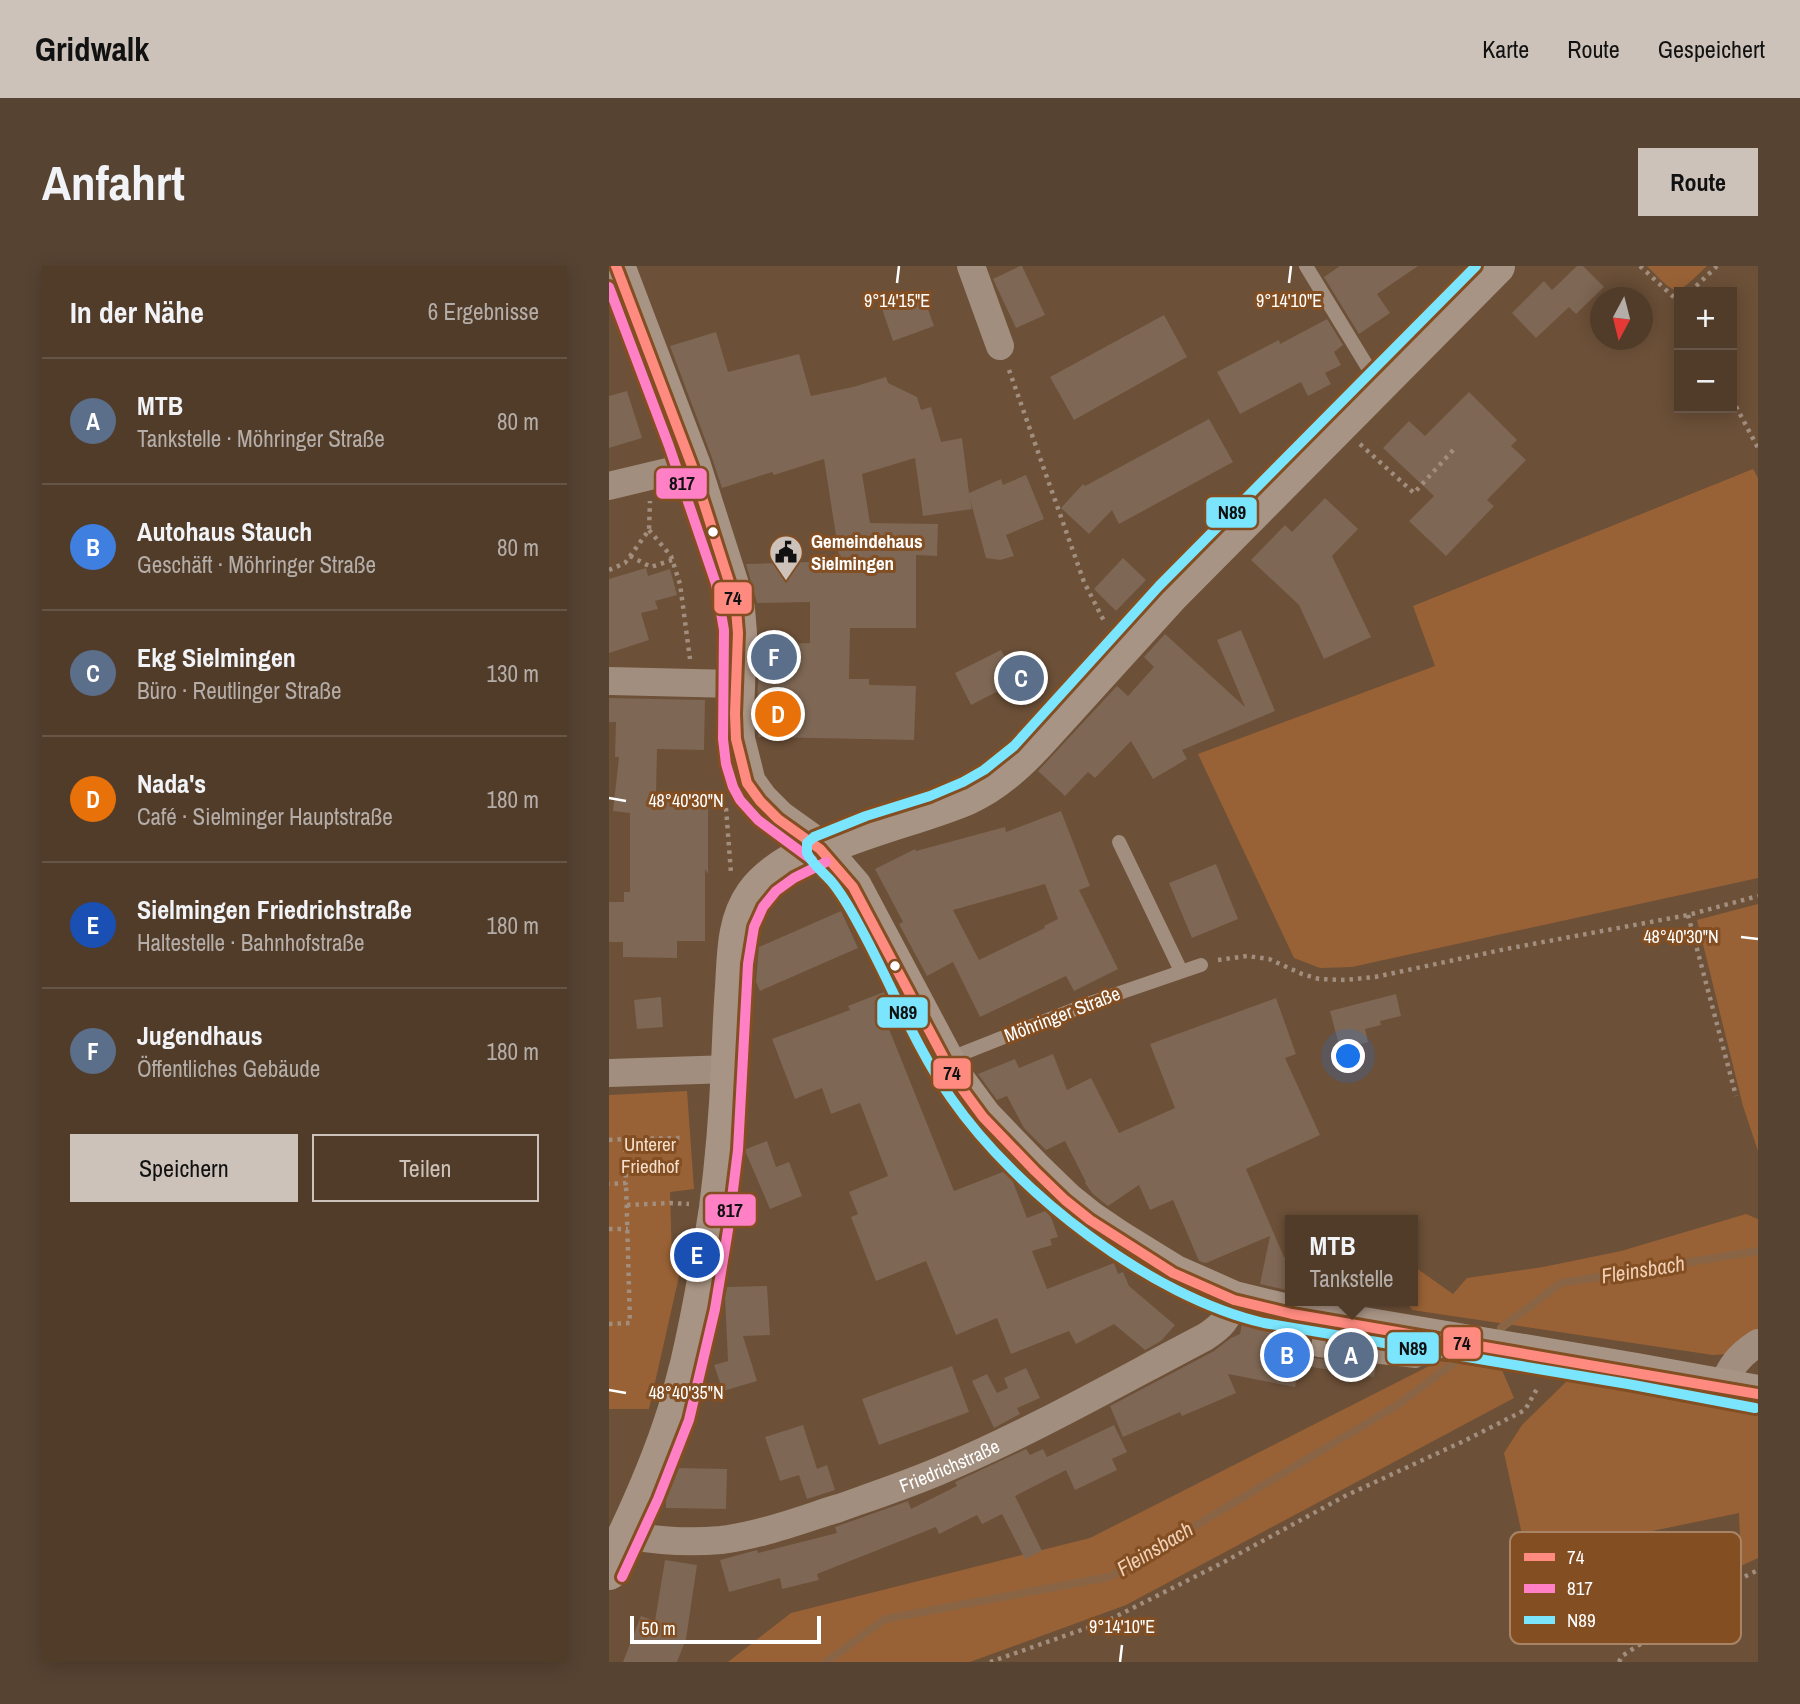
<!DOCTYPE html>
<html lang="de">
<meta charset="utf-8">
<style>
:root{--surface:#513c2a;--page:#574332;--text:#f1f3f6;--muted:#b4ada8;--line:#675647;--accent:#ccc2b9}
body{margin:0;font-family:"Archivo Narrow",sans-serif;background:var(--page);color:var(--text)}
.controls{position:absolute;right:21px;top:21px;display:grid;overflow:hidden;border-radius:0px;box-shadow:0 4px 18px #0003}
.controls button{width:63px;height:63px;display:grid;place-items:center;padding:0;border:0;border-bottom:2px solid var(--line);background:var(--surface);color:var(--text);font:35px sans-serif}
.compass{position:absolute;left:981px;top:21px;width:63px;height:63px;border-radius:50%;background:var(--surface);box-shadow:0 4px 18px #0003;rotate:187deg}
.scale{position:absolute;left:21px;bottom:18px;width:191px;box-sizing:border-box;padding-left:7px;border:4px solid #fff;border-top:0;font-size:19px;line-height:24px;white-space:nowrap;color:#fff;-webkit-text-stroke:5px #824e22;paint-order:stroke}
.you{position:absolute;left:740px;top:791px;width:24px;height:24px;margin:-18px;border:5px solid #fff;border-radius:50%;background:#1a73e8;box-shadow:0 0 0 10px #1a73e833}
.badge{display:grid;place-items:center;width:46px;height:46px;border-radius:50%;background:var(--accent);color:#fff;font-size:23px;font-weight:700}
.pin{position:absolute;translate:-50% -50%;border:4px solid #fff;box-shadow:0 2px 7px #0006}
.popup{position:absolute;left:676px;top:949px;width:133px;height:91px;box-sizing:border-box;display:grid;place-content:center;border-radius:0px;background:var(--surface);filter:drop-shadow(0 2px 5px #0005);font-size:23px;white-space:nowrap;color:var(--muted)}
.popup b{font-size:26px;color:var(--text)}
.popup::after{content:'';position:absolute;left:50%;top:100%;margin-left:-14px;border:14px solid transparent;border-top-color:var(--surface)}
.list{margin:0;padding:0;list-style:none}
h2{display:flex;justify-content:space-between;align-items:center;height:91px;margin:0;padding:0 28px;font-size:30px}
h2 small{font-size:23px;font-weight:400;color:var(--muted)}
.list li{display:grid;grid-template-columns:46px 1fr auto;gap:21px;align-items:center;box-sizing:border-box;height:126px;padding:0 28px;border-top:2px solid var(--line)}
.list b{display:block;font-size:26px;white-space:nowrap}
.list p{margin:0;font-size:23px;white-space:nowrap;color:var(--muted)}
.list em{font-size:23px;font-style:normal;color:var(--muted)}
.actions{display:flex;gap:14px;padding:21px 28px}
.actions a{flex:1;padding:16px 0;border:2px solid var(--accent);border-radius:0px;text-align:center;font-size:24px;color:var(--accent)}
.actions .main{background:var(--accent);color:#111}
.map{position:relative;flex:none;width:1149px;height:1396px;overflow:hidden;border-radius:0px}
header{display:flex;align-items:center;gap:42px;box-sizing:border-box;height:98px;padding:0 35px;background:var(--accent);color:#111}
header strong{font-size:33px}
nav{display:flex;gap:38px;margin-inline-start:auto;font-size:24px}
.intro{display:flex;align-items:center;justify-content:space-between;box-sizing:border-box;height:168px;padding:0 42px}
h1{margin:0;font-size:49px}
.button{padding:18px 32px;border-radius:0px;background:var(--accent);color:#111;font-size:24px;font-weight:700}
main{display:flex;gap:42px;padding:0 42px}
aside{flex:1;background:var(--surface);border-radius:0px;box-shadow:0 4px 18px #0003}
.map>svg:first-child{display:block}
.green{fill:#996236}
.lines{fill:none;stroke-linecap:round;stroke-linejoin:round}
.stream{stroke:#8a6545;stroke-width:8}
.building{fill:#7e6754;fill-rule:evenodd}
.path{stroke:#a28e7e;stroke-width:4.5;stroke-dasharray:3.5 5;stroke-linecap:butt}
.lane{stroke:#a28e7e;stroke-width:14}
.street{stroke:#a28e7e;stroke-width:28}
.secondary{stroke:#a89484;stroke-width:38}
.bus-1-casing{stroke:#824e22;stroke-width:16}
.bus-2-casing{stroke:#824e22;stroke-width:16}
.bus-3-casing{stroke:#824e22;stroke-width:16}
.bus-1{stroke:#ff8b80;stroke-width:10}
.bus-2{stroke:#ff80c5;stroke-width:10}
.bus-3{stroke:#7ae5fd;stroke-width:10}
.ticks{fill:none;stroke:#fff;stroke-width:2.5}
.bus-dot{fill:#fff;stroke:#824e22;stroke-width:2.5}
.labels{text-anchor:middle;stroke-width:6;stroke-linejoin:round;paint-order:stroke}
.poi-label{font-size:19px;font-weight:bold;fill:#fff;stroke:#824e22;text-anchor:start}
.street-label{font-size:19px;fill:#fff;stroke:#824e22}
.park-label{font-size:19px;fill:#f6dfcd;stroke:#824e22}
.water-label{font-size:21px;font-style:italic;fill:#f0cfb5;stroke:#824e22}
.key{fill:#824e22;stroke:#a88364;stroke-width:2}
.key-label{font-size:19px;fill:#fff}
.ticks-label{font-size:18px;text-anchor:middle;fill:#fff;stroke:#824e22;stroke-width:6;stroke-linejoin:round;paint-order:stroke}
.line-badge{stroke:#824e22;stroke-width:2.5}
.pale-badge-label{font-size:19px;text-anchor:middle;font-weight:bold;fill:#111}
</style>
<header>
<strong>Gridwalk</strong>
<nav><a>Karte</a><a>Route</a><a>Gespeichert</a></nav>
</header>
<div class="intro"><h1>Anfahrt</h1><a class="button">Route</a></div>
<main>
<aside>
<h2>In der Nähe<small>6 Ergebnisse</small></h2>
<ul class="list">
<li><span class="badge" style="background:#5c6f8a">A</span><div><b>MTB</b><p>Tankstelle · Möhringer Straße</p></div><em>80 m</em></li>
<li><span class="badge" style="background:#3f7fe0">B</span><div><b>Autohaus Stauch</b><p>Geschäft · Möhringer Straße</p></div><em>80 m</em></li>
<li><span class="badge" style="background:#5c6f8a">C</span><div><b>Ekg Sielmingen</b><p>Büro · Reutlinger Straße</p></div><em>130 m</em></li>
<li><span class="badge" style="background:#e8710a">D</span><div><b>Nada's</b><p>Café · Sielminger Hauptstraße</p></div><em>180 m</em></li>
<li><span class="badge" style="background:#1a4fb4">E</span><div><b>Sielmingen Friedrichstraße</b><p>Haltestelle · Bahnhofstraße</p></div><em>180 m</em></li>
<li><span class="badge" style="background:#5c6f8a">F</span><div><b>Jugendhaus</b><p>Öffentliches Gebäude</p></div><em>180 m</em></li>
</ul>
<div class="actions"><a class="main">Speichern</a><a>Teilen</a></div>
</aside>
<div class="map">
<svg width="1149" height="1396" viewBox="0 0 1149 1396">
<rect width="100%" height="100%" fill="#6c5038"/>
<!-- green -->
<g class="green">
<path d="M1038,0H1098C1065,31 1070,32 1038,0Z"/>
<polygon points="1144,203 1149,212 1149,612 743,701 711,702 685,692 589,488 826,400 804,340"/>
<polygon points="1149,638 1149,885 1134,840 1088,654"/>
<polygon points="78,825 85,923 61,926 63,995 73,997 40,1143 0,1143 0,829"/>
<polygon points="1137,948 1149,953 1149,1069 1119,1088 1104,1089 803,1044 797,1035 803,1035 803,999 844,1028 858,1012 934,1001 1012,985"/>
<polygon points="830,1095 893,1104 905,1132 517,1339 361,1396 119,1396 182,1347 481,1272"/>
<polygon points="960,1113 1149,1146 1149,1292 1132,1300 1130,1247 918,1291 895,1187 913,1159"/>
</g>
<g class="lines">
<!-- stream -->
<g class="stream">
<polyline points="892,1062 952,1017 1149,985"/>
<polyline points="217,1396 276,1353 500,1311 787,1140 846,1096"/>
</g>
</g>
<!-- building -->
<g class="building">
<polygon points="411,0 413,0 436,49 407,62 384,13"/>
<polygon points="731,0 809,0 768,28 781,47 750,68 715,11"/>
<polygon points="968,0 974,0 995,21 967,48 960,41 927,72 903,47 935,15 943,24"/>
<polygon points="314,29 325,60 284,75 273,43"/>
<polygon points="555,49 578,91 465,154 441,111"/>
<polygon points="718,53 734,79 725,86 732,99 716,107 722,118 699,130 692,116 631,148 608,106 670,74 671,78"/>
<polygon points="107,66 119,106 190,88 202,130 244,121 277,111 279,117 308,131 312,144 322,141 332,176 353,172 360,227 392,213 394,219 417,209 435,253 397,269 405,290 391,294 377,292 361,233 363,243 314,250 306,192 253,208 261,257 329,258 328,290 307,289 307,362 241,362 240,413 260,413 260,419 307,420 305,474 149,471 148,448 150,379 201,377 201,336 148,337 137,298 231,295 215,193 165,209 163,206 113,222 103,192 61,80"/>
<polygon points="18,125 33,172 0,182 0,130"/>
<polygon points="860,126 908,174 902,180 917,194 878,234 885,240 837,290 800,255 825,230 774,182 800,155 816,170"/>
<polygon points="600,153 624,196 510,258 503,244 480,268 452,242 474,218 476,220"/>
<polygon points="716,232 749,263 723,290 762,371 715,393 690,339 642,294 676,259 683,266"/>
<polygon points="514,292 537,314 507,345 485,323"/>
<polygon points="37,302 39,310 61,303 68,329 46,335 49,343 32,347 40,374 0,387 0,313"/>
<polygon points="632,364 666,445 573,484 578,493 544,513 522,475 486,512 479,506 456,530 429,505 508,420 519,430 545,401 535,391 556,368 636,441 608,374"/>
<polygon points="392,384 401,401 414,395 425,415 402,426 399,420 362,439 346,407"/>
<polygon points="0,432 96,434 95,484 48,483 47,530 99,529 99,608 96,603 96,675 68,675 68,692 14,691 14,676 0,676 0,636 15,636 15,626 21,626 21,547 4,545 10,491 6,491 7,456 0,456"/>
<path d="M452,545L481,620L470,624L509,703L465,725L457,710L371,751L344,696L318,710L290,658L294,656L266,603L306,583L307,585L396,561L397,566ZM436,618L449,653L435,660L436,662L370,694L344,644Z"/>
<polygon points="607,598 629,653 583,672 560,617"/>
<polygon points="232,645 249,682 151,725 147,716 150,681"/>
<polygon points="275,726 286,755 278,758 345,925 396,905 402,911 418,952 436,945 442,951 449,971 441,973 443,979 423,985 438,1023 505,997 509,1008 514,1006 520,1020 566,1059 552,1075 536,1084 505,1058 467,1078 460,1065 402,1088 388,1052 347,1069 317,995 267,1015 242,951 249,948 240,926 279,910 251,837 222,848 213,822 186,833 163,773 241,744 239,740"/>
<polygon points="787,728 792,750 771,755 772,759 756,763 759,776 731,783 721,745"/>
<polygon points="52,731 54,761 28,763 25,734"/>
<polygon points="667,732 687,788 676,792 711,869 637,903 675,991 681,992 681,1025 651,1018 661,970 597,997 590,995 564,934 541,944 530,919 499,940 494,936 483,927 476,917 477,916 456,875 437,884 415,862 398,830 388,834 369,808 406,793 410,802 444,788 458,824 482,812 510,867 566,842 541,778"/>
<polygon points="158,875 167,901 180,896 193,930 161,943 137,887 137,883"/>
<polygon points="158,1020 161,1069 134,1070 148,1115 114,1125 105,1099 119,1095 116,1032 118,1021"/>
<polygon points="633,1058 700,1073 700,1087 704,1092 767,1100 765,1111 690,1099 686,1121 619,1108 627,1127 573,1150 571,1146 514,1171 501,1140 605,1085 622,1072 631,1068"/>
<polygon points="343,1100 360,1146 270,1179 253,1133"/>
<polygon points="417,1102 431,1132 408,1142 411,1148 385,1162 363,1115 378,1108 388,1127 399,1122 395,1112"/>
<polygon points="194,1159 208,1203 218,1199 226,1224 198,1233 190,1209 171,1215 156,1171"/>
<polygon points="505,1159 518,1186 503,1193 508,1204 466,1224 457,1204 406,1230 433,1285 416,1293 393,1248 373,1258 368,1249 330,1268 327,1261 208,1308 210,1314 173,1323 171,1312 120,1326 111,1294 148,1284 149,1287 228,1267 226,1261 299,1235 302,1243 348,1220 346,1216 417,1183 421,1189 434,1183 438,1191"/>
<polygon points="70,1202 118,1203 117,1243 57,1242 57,1234"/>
<polygon points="56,1294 88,1299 77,1373 68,1396 14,1396 32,1350 46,1355"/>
</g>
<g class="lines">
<!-- path -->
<g class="path">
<polyline points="1031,0 1070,36"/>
<polyline points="1081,26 1108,0"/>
<polyline points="400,104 475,316 496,357"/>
<polyline points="1123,133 1149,182"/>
<polyline points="751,178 805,227 846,182"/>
<polyline points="40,264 62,290 71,318 81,393"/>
<polyline points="21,290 42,301 63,294"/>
<polyline points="0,304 16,297 40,264 41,235"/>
<polyline points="117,542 122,607"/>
<polyline points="1079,649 1127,830"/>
<polyline points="609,694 638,690 660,693 693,708 710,713 736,714 766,711 897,683 1079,649 1149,630"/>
<polyline points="16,873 71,872"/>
<polyline points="0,874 16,873 17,917 0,918"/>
<polyline points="18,939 61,937 80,938"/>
<polyline points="0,963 19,963"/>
<polyline points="0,1058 21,1057 17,917"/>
<polyline points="381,1396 498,1355 613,1297 736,1230 857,1174 916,1144 929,1121"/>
<polyline points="1010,1396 1013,1390 1135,1311 1149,1304"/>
</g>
<!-- lane -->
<g class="lane">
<polyline points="697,0 769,118"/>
<polyline points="510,576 572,705"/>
<polyline points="337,794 484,736 592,699"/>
<polyline points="712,1054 709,1084 807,1095 810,1072"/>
</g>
<!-- street -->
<g class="street">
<polyline points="362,0 391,80"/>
<polyline points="0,220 83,200"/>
<polyline points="0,415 127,418"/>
<polyline points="0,807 121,803"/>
<path d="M1113,1121C1122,1100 1129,1090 1149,1077"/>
<path id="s1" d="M17,1269C49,1275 80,1277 112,1274C153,1269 191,1254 230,1242C264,1230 297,1219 330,1205C421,1167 508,1117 596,1071C613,1060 618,1054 625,1034"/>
</g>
<!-- secondary -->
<g class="secondary">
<polyline points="7,0 83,200 121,319 127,343 129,367 126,448 127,473 138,517 151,535 169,553 211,583 244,621 346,813 374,851 426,905 456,934 481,954 509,973 564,1007 625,1034 683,1048 1027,1106 1149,1128"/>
<path d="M0,1305C25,1255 49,1202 66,1149C72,1132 75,1115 80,1098C92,1046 101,995 109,942C115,895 119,847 121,800C122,773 123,747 125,721C127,689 126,656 145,629C182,576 299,556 358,530C387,517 411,494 432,471L560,330L887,0"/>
</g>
<!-- bus-1 casing -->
<g class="bus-1-casing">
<polyline id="bus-1" points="7,0 83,200 121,319 127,343 129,367 126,448 127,473 138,517 151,535 169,553 211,583 244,621 346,813 374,851 426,905 456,934 481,954 564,1007 625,1034 683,1048 1149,1128"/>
</g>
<!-- bus-2 casing -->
<g class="bus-2-casing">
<g id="bus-2">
<polyline points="0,21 60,180 107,318 115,364 114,473 117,498 124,521 131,534 149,554 203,594"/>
<polyline points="13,1311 49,1233 80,1154 106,1043 119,964 129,884 139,698 145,661 154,641 167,625 185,612 217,596"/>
</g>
</g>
<!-- bus-3 casing -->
<g class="bus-3-casing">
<path id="bus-3" d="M867,0L550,320L405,480L375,504L354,516L321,530L257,550L205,571L198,577V587C203,598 214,606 222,615C233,628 242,644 250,659C282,717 305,779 342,832C408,927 542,1031 655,1057L1019,1118L1146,1142"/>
</g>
<!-- bus-1 -->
<use href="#bus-1" class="bus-1"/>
<!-- bus-2 -->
<use href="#bus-2" class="bus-2"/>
<!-- bus-3 -->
<use href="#bus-3" class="bus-3"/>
</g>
<!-- ticks -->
<path class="ticks" d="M288,17L290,0M680,17L682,0M0,532L17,535M1132,671L1149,673M0,1124L17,1127M511,1396L513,1379"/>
<!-- icons -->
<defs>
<g id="civic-pin" transform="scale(1.75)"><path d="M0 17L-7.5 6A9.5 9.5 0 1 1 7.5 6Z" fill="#ccc2b9" stroke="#824e22"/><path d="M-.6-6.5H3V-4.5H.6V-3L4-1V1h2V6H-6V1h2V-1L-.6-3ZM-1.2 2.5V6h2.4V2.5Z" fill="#111"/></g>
</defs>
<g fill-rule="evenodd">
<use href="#civic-pin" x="177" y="286"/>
</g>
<!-- markers -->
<g class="bus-dot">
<circle cx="104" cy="266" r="6"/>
<circle cx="286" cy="700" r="6"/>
</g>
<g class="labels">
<!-- poi labels -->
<g class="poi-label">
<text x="202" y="282">Gemeindehaus<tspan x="202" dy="22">Sielmingen</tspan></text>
</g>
<!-- street labels -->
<g class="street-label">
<text transform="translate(453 748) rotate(-21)" y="7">Möhringer Straße</text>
<text dy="7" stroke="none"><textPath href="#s1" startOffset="336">Friedrichstraße</textPath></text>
</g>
<!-- park labels -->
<g class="park-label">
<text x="41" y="885">Unterer<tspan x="41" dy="22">Friedhof</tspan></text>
</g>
<!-- water labels -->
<g class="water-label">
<text transform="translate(1034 1004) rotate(-9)" y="7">Fleinsbach</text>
<text transform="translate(546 1283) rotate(-31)" y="7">Fleinsbach</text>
</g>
</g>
<!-- legend -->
<rect x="901" y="1266" width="231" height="112" rx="10" class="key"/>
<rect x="915" y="1287" width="31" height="8" fill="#ff8b80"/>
<rect x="915" y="1318" width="31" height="9" fill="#ff80c5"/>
<rect x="915" y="1350" width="31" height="8" fill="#7ae5fd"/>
<g class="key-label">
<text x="958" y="1298">74</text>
<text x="958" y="1329">817</text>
<text x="958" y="1361">N89</text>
</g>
<g class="ticks-label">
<text x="288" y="41">9°14'15"E</text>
<text x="680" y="41">9°14'10"E</text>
<text x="77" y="541">48°40'30"N</text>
<text x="1072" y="677">48°40'30"N</text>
<text x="77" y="1133">48°40'35"N</text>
<text x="513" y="1367">9°14'10"E</text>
</g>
<g class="line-badge">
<rect x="46" y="201" width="53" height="33" rx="7" fill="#ff80c5"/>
<rect x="596" y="230" width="53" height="33" rx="7" fill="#7ae5fd"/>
<rect x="104" y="315" width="40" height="34" rx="7" fill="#ff8b80"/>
<rect x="267" y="730" width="53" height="33" rx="7" fill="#7ae5fd"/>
<rect x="323" y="791" width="40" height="33" rx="7" fill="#ff8b80"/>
<rect x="95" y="927" width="53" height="34" rx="7" fill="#ff80c5"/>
<rect x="833" y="1060" width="40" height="34" rx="7" fill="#ff8b80"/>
<rect x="777" y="1065" width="54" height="34" rx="7" fill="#7ae5fd"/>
</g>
<g class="pale-badge-label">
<text x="73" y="224">817</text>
<text x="623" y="253">N89</text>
<text x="124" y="339">74</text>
<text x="294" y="753">N89</text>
<text x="343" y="814">74</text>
<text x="121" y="951">817</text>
<text x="853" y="1084">74</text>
<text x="804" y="1089">N89</text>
</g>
</svg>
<div class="controls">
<button>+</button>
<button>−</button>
</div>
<svg class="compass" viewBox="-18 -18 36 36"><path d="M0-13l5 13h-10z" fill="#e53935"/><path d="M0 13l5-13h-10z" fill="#b4ada8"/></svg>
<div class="scale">50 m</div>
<div class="you"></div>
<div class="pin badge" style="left:742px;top:1089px;background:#5c6f8a">A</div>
<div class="popup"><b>MTB</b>Tankstelle</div>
<div class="pin badge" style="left:678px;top:1089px;background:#3f7fe0">B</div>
<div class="pin badge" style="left:412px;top:412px;background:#5c6f8a">C</div>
<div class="pin badge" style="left:169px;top:448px;background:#e8710a">D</div>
<div class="pin badge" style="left:88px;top:989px;background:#1a4fb4">E</div>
<div class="pin badge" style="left:165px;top:391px;background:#5c6f8a">F</div>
</div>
</main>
